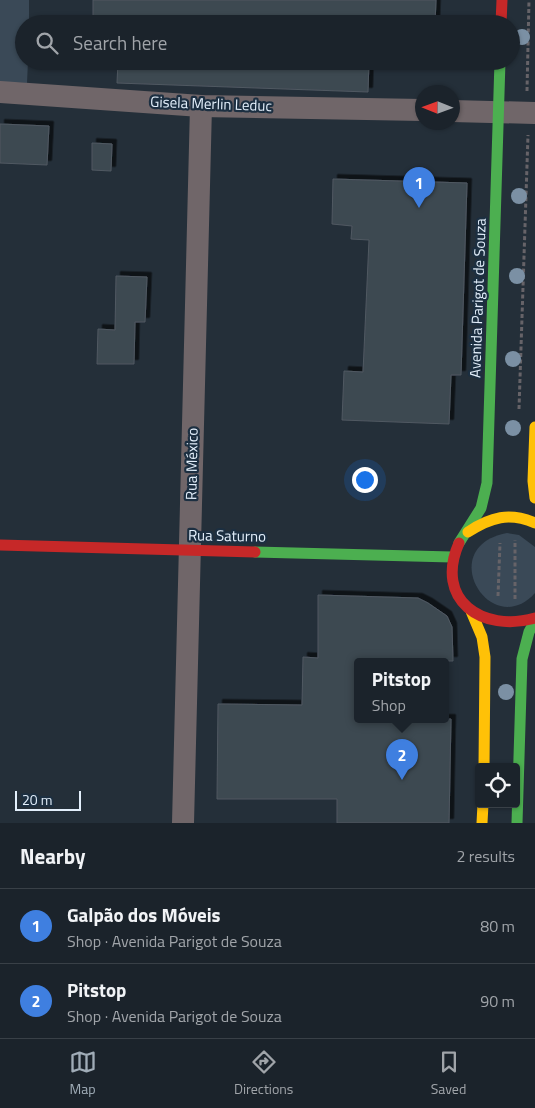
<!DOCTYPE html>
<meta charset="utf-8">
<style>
:root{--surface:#1b232b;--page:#242b33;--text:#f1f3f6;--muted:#a0a4a9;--line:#394047;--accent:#a0acb7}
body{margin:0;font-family:"Titillium Web",sans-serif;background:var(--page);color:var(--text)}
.controls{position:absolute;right:15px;bottom:15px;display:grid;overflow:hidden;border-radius:5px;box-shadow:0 1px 4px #0004}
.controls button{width:45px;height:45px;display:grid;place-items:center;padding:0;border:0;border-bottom:1px solid var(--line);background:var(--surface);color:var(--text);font:25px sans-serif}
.compass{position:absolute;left:415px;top:85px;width:45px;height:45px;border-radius:50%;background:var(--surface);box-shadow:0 1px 4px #0004;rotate:271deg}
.scale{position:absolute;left:15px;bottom:12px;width:66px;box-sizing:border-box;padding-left:5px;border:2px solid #e3effb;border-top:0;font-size:14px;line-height:18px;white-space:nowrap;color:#e3effb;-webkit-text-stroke:4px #1c2f41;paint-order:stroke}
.you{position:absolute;left:364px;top:479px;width:18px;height:18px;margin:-12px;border:4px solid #fff;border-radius:50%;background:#1a73e8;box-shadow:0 0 0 8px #1a73e833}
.badge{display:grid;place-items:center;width:32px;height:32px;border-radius:50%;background:var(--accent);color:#fff;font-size:16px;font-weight:700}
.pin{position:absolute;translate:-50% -41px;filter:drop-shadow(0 1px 2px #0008)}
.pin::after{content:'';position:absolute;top:26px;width:18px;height:15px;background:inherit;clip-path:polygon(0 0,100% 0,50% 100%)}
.popup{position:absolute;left:354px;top:658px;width:95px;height:65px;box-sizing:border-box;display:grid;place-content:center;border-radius:5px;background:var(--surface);filter:drop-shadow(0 1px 4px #0005);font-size:16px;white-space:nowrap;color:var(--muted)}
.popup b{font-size:19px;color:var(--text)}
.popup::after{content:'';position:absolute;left:50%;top:100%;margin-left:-10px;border:10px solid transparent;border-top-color:var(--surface)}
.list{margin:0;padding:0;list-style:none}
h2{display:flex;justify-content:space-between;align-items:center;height:65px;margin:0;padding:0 20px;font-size:21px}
h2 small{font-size:16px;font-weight:400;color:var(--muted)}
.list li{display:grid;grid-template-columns:32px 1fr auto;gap:15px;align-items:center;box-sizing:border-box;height:75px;padding:0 20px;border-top:1px solid var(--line)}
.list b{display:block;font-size:19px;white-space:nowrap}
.list p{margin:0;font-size:16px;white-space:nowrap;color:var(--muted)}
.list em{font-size:16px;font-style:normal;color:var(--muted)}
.icon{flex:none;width:28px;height:28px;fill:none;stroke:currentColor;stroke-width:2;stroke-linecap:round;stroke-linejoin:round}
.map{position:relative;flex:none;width:535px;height:823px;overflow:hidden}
.search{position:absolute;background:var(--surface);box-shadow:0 1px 4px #0004;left:15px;right:15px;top:15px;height:55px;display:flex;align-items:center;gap:12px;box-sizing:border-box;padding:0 18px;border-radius:28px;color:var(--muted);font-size:19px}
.sheet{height:215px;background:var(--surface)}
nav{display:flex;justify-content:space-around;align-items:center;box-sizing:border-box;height:70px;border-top:1px solid var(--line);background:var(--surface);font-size:14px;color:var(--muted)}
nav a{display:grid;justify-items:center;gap:2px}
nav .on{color:var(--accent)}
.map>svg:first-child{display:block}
.green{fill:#3a4957}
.building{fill:#3e4851;stroke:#505962;filter:url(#shadow)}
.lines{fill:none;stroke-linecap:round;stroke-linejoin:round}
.path{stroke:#666368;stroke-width:3;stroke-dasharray:4 2.5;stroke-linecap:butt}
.street{stroke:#706669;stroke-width:22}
.fast{stroke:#4caf50;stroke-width:11}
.slow{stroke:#ffc107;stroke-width:11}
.jam{stroke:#c62828;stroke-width:11}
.tree{fill:#7b90a4}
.labels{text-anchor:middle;stroke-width:4.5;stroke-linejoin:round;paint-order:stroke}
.street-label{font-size:15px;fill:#e3effb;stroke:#1c2f41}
</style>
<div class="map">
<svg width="535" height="823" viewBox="0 0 535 823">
<defs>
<filter id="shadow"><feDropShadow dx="4.5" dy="-4.5" stdDeviation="0" flood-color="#0009"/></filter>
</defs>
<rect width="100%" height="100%" fill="#242f39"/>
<!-- green -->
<g class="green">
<polygon points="0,0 29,0 29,24 24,24 24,61 28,61 27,83 0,82"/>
<path d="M507,533L519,535L535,547V593C491,642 433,547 507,533Z"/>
</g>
<!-- building -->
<g class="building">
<polygon points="93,0 436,0 435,24 120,24 120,20 93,19"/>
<polygon points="118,61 369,61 368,92 117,83"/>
<polygon points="0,124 49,126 47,165 0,163"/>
<polygon points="92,143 112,144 111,171 92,170"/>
<polygon points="333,179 467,183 461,375 451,375 449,424 342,420 344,371 363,372 369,240 351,239 352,226 332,224"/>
<polygon points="116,276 147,277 145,322 135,322 134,364 97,364 98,329 115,330"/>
<polygon points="318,595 418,598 428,603 447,616 452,627 453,661 358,661 358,719 451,719 449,823 337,823 337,799 217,799 218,704 302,705 303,657 318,658"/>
</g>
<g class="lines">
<!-- path -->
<g class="path">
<polyline points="527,91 529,0"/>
<polyline points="519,409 528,135"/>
<polyline points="498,596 500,543"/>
<polyline points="515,599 515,540"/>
</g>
<!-- street -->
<g class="street">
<polyline points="0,92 201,106 422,110"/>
<polyline points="452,111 535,113"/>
<polyline points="183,823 201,106"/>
</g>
<!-- fast -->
<g class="fast">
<polyline points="459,543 481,508 487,483 500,61"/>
<polyline points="255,552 452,557"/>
<polyline points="517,823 522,659 529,632 535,621"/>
</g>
<!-- slow -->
<g class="slow">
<polyline points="535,427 533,481 535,498"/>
<path d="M468,532C491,517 509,512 535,523"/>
<polyline points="471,611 482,637 485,657 484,767"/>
<polyline points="482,823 483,804"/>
</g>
<!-- jam -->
<g class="jam">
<polyline points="501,24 502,0"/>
<path d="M459,543C434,600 482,633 535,618"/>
<polyline points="0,545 255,552"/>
</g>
</g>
<!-- trees -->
<g class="tree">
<circle cx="522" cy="37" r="8"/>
<circle cx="519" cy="196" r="8"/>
<circle cx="517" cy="276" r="8"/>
<circle cx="513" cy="359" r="8"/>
<circle cx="513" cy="428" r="8"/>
<circle cx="506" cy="692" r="8"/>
</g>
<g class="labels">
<!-- street labels -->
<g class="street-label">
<text transform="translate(211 104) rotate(2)" y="5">Gisela Merlin Leduc</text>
<text transform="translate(478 298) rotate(-88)" y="5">Avenida Parigot de Souza</text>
<text transform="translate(192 464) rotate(-89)" y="5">Rua México</text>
<text transform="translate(227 536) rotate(1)" y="5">Rua Saturno</text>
</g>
</g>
</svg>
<div class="controls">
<button><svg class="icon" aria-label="locate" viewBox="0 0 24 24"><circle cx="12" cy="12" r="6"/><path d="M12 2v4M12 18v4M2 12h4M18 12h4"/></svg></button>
</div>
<svg class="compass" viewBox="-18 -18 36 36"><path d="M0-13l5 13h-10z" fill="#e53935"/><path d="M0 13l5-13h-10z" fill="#a0a4a9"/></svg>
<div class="scale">20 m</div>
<div class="you"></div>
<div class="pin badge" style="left:419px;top:208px;background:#3f7fe0">1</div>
<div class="pin badge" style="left:402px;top:780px;background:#3f7fe0">2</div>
<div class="popup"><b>Pitstop</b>Shop</div>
<div class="search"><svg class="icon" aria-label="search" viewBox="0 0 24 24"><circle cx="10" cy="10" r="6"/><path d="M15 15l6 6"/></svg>Search here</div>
</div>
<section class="sheet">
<h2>Nearby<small>2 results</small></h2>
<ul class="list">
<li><span class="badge" style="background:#3f7fe0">1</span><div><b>Galpão dos Móveis</b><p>Shop · Avenida Parigot de Souza</p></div><em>80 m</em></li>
<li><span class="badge" style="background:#3f7fe0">2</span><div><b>Pitstop</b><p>Shop · Avenida Parigot de Souza</p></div><em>90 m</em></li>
</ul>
</section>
<nav>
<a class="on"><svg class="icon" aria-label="map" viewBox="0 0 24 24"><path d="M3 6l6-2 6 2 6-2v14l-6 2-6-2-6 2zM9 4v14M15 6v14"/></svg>Map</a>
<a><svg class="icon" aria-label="directions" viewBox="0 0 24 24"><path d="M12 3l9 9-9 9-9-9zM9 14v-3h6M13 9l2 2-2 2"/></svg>Directions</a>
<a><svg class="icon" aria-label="saved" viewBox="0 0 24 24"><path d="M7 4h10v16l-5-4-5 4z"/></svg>Saved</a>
</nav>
